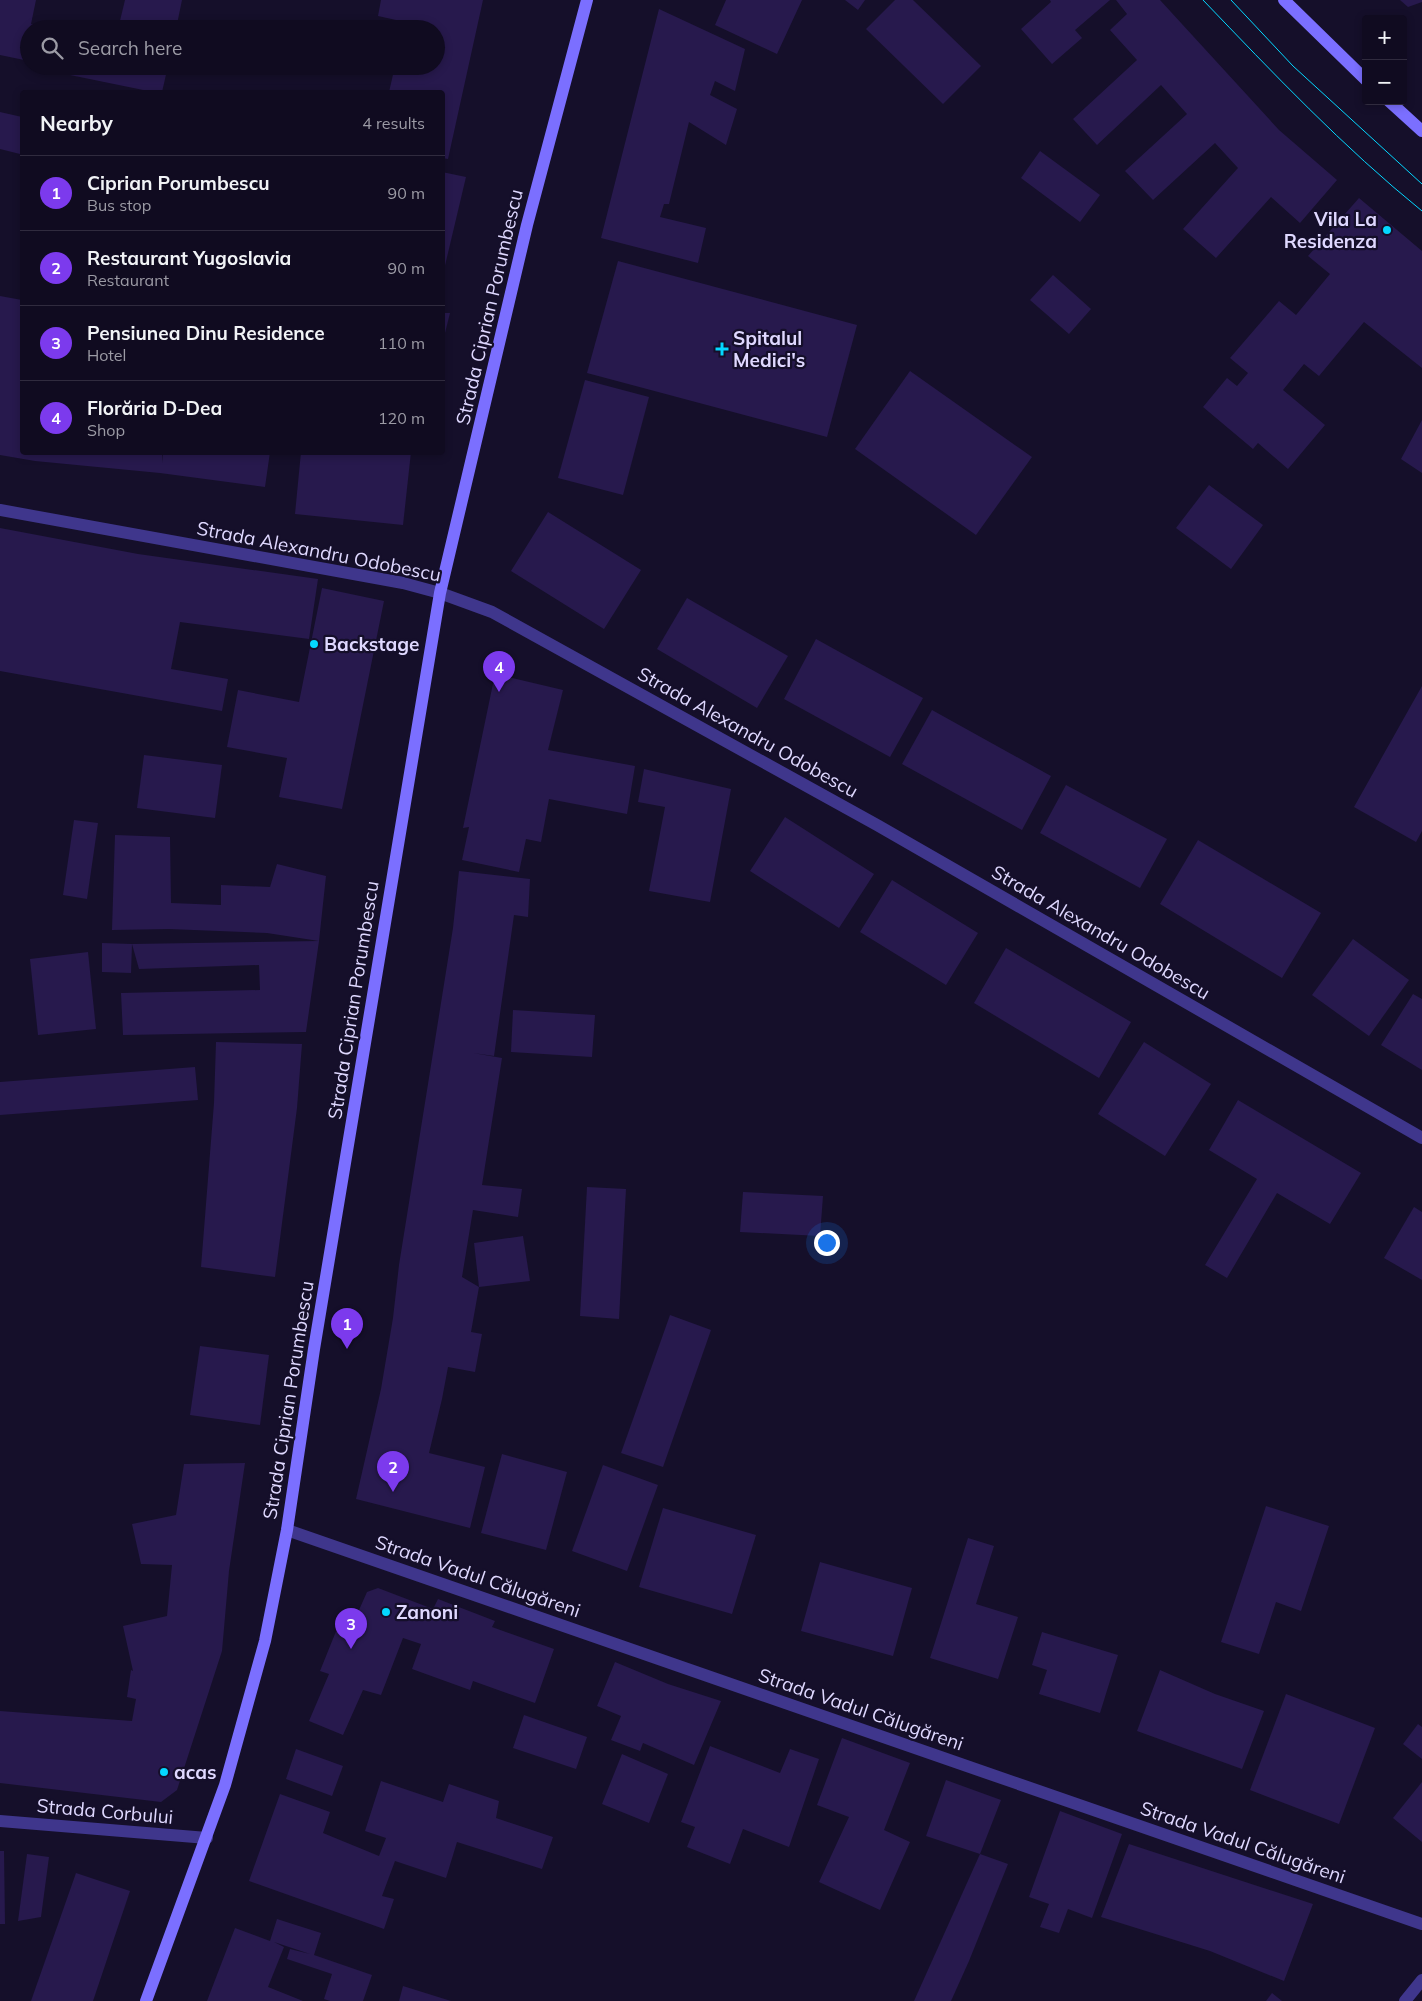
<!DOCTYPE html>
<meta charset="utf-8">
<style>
:root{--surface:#100b20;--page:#191429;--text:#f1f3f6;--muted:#9c9ba5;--line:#302b3e;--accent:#7c3aed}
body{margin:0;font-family:Mulish,sans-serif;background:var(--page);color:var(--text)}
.controls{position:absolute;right:15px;top:15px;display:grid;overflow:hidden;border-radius:5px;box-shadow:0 2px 8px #0003}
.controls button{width:45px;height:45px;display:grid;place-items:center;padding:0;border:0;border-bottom:1px solid var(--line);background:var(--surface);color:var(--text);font:25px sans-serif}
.you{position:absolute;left:826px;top:1242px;width:18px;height:18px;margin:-12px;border:4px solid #fff;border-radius:50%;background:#1a73e8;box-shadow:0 0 0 8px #1a73e833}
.badge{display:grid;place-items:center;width:32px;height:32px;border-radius:50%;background:var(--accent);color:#fff;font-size:16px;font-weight:700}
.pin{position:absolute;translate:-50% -41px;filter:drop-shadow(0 1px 2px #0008)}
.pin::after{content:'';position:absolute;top:26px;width:18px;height:15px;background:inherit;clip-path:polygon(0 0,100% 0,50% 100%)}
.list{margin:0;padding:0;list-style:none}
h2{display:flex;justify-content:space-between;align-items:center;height:65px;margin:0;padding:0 20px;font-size:21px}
h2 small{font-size:16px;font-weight:400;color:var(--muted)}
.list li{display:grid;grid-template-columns:32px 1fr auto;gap:15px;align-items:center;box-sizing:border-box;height:75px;padding:0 20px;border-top:1px solid var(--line)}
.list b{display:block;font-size:19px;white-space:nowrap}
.list p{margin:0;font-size:16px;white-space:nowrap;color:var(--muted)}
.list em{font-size:16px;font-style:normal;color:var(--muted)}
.icon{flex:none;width:28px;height:28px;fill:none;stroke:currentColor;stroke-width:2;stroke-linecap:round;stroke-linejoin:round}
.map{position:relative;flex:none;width:1422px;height:2001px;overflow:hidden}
.search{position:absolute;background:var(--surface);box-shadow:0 2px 8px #0003;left:20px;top:20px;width:425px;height:55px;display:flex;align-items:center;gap:12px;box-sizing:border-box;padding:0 18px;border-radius:28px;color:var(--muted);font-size:19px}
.panel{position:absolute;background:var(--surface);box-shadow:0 2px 8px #0003;left:20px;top:90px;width:425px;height:365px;border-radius:5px}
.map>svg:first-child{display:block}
.building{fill:#27194d}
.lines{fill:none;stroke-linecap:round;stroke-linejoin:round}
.street{stroke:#3f368c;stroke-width:12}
.secondary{stroke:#7b6fff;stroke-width:12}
.tram{stroke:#04d7ff;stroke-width:1}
.poi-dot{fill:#04d7ff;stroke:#150f2a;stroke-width:2}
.labels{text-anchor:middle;stroke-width:4.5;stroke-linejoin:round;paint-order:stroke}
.poi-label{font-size:19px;font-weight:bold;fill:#dfd8ff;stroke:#150f2a;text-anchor:start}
.street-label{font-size:19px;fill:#dfd8ff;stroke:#150f2a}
</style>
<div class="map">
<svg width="1422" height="2001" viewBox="0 0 1422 2001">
<rect width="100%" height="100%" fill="#150f2a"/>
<!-- building -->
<g class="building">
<polygon points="0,0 36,0 31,24 52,28 29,29 29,61 0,55"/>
<polygon points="125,0 182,0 176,29 118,29"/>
<polygon points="381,0 483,0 448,159 442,158 442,92 389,92 395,66 436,66 436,29 404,29 405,22 378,16"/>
<polygon points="726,0 802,0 777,54 715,25"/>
<polygon points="845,0 865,0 858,10"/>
<polygon points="895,0 913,0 981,66 943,104 866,29"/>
<polygon points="1050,0 1110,0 1075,30 1082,38 1052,64 1021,29 1051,2"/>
<polygon points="1116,0 1160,0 1279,130 1337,180 1300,223 1271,197 1216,258 1183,229 1238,168 1215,143 1153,200 1125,171 1187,114 1161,85 1097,145 1073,119 1137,60 1110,30 1127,14"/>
<polygon points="1400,0 1422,0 1422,2 1408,7"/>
<polygon points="659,9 745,49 735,91 715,81 710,95 737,109 726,145 689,122 669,204 664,204 660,217 706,228 698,263 601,238"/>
<polygon points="72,66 168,66 162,92 153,92 70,75"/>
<polygon points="0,112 22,117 22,145 20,154 0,149"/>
<polygon points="1040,151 1100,195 1080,222 1021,178"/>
<polygon points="442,172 466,177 443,274 442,274"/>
<polygon points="1359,198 1422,251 1422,368 1364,322 1319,376 1304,364 1283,390 1325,425 1288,469 1258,443 1253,449 1203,407 1227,378 1237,386 1248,373 1230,358 1279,301 1296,315 1330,274 1308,256"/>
<polygon points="618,261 857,325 827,437 587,373"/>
<polygon points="1053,275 1091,309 1069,334 1030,300"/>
<polygon points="0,296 22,300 22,452 162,452 162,463 163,452 270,452 265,487 160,473 35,461 0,455"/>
<polygon points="442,313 450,313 443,341 442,341"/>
<polygon points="910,371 1032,457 976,535 855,449"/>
<polygon points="585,380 649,397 623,495 558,478"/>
<polygon points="1422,420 1422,473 1401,459"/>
<polygon points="301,452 411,452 403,525 295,514"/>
<polygon points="1209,485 1263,525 1231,569 1176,528"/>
<polygon points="548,512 641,570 604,629 511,571"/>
<polygon points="0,528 138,554 318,579 309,639 180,622 171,669 228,679 222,711 0,671"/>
<polygon points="322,588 384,601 342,809 279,797 287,758 227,747 238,690 299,702"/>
<polygon points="687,598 788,656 757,708 657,649"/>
<polygon points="816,639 923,698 890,757 784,699"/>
<polygon points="495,674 563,690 548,750 635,766 627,814 549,799 541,842 526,839 519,872 462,860 469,827 463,828"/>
<polygon points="1422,686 1422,831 1416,842 1354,807"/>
<polygon points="932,710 1051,776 1022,830 902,764"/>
<polygon points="144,755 222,765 215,818 137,808"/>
<polygon points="644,769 731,789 710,902 649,891 665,807 638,802"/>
<polygon points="1066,785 1167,839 1140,888 1040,833"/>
<polygon points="785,817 874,874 839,928 750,871"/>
<polygon points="74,820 98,823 87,899 63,895"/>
<polygon points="115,835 170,837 171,903 221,905 221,885 270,887 277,864 326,876 319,941 267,933 169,929 112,930"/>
<polygon points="1198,840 1321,913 1282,978 1160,904"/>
<polygon points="459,871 530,879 528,917 514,915 494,1056 473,1053 502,1058 482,1185 522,1189 518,1217 473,1210 462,1277 479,1287 471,1332 482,1334 475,1372 448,1367 442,1399 429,1453 485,1467 470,1528 356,1499 381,1389 393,1318 399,1265 453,928"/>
<polygon points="892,880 978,933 946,985 860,932"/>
<polygon points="1353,939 1409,980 1369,1036 1312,995"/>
<polygon points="319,941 306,1032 123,1035 121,993 260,990 259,965 139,969 132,944"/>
<polygon points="102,943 132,944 131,973 102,972"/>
<polygon points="1006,948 1131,1022 1099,1078 974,1003"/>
<polygon points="88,952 96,1029 38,1035 30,959"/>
<polygon points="1413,994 1422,999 1422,1070 1381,1045"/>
<polygon points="513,1010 595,1015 592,1057 511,1052"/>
<polygon points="216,1042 302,1044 297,1108 275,1277 201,1267 214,1103"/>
<polygon points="1144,1042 1211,1084 1165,1156 1098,1114"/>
<polygon points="195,1067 198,1100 0,1115 0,1082"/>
<polygon points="1238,1100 1361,1173 1330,1224 1277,1193 1227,1278 1205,1265 1257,1179 1209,1150"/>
<polygon points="587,1187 626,1189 619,1319 580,1316"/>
<polygon points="743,1192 823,1196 820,1236 740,1232"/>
<polygon points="1414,1207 1422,1212 1422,1280 1384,1258"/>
<polygon points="523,1236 530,1281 479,1287 474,1243"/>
<polygon points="670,1315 711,1330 663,1467 621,1453"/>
<polygon points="200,1346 269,1355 260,1425 190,1415"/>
<polygon points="502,1454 567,1472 546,1550 481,1533"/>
<polygon points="245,1463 229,1571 222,1651 177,1790 161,1802 0,1783 0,1711 132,1721 136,1699 127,1697 131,1670 133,1671 123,1626 167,1616 172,1565 141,1564 132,1524 176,1515 184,1464"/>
<polygon points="603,1465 658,1485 627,1571 572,1551"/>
<polygon points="1266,1506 1329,1526 1301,1611 1276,1602 1259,1654 1221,1642"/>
<polygon points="663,1508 756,1535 732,1614 639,1587"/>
<polygon points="968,1538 994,1546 976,1604 1018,1617 998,1679 930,1658"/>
<polygon points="820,1562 912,1588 893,1656 801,1631"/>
<polygon points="378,1588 433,1609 438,1599 495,1621 492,1627 554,1649 535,1703 473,1681 470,1690 412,1669 421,1644 403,1638 381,1695 363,1690 343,1735 309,1721 329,1674 320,1671 343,1614 355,1619 367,1592"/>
<polygon points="1042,1632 1118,1655 1100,1713 1039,1694 1047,1670 1032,1665"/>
<polygon points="615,1662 668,1684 721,1701 694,1765 643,1743 640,1751 611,1740 621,1716 597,1706"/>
<polygon points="1160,1670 1215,1694 1264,1711 1242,1769 1137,1731"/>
<polygon points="1286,1694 1375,1728 1339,1824 1250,1790"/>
<polygon points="524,1715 587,1737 576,1769 513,1748"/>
<polygon points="1418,1724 1422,1727 1422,1759 1403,1744"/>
<polygon points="842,1738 910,1763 884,1830 910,1842 880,1910 819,1882 849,1817 817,1805"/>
<polygon points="710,1746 780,1773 790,1749 819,1759 789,1847 743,1829 730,1864 687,1847 695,1827 681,1822"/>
<polygon points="296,1749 343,1766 332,1796 286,1779"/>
<polygon points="622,1754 668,1774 649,1823 602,1804"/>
<polygon points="946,1780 1001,1800 980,1854 926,1836"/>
<polygon points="381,1781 443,1802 449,1784 499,1801 496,1818 553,1837 542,1869 457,1842 446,1878 395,1861 382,1896 394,1899 384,1929 249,1881 280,1794 330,1812 323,1833 379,1856 386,1838 365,1831"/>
<polygon points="1422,1782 1422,1842 1393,1818"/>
<polygon points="1060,1811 1122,1834 1092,1918 1068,1909 1059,1933 1040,1927 1049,1904 1029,1897"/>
<polygon points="1129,1844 1313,1904 1284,1981 1210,1951 1101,1917"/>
<polygon points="0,1851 4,1851 5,1924 0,1924"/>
<polygon points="27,1854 49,1857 41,1917 18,1921"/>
<polygon points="980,1854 1008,1864 969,1961 951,2001 914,2001"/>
<polygon points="76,1873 130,1891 93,2001 31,2001"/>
<polygon points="277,1919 321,1933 314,1955 372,1975 363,2001 330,2001 324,1999 332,1974 287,1959 290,1949 310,1954 274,1942 284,1947 268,1987 303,2001 207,2001 235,1928 270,1941"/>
<polygon points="403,1986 451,2001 399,2001"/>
<polygon points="1272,1993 1282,2001 1266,2001"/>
</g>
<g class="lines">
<!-- street -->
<g class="street">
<polyline points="0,510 403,583 440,593 492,612 877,825 1422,1138"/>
<polyline points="287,1530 1422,1924"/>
<polyline points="0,1821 207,1838"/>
<polyline points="1405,2001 1422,1980"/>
</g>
<!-- secondary -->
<g class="secondary">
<polyline points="1284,0 1366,80"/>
<polyline points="1389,101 1422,131"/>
<polyline points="146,2001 225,1785 265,1641 287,1530 314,1349 440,593 527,225 587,0"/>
</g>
<!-- tram -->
<g class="tram">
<path d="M1203,0C1273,73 1343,147 1422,211"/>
<polyline points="1231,0 1293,66 1422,184"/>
</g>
</g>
<!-- markers -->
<g class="poi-dot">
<circle cx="1387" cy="230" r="5"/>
<path d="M719.5 341.5h5v5h5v5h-5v5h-5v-5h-5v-5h5z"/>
<circle cx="314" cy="644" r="5"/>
<circle cx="386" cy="1612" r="5"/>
<circle cx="164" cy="1772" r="5"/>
</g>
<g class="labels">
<!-- poi labels -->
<g class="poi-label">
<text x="1377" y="226" text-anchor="end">Vila La<tspan x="1377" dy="22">Residenza</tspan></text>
<text x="733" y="345">Spitalul<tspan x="733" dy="22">Medici's</tspan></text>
<text x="324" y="651">Backstage</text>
<text x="396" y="1619">Zanoni</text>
<text x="174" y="1779">acas</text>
</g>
<!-- street labels -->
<g class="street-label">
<text transform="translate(489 307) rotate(-77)" y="7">Strada Ciprian Porumbescu</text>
<text transform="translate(319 551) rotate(11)" y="7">Strada Alexandru Odobescu</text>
<text transform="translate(748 732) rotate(29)" y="7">Strada Alexandru Odobescu</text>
<text transform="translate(1101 932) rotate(30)" y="7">Strada Alexandru Odobescu</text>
<text transform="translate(353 1000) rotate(-81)" y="7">Strada Ciprian Porumbescu</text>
<text transform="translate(288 1400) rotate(-81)" y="7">Strada Ciprian Porumbescu</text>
<text transform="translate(478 1576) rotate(19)" y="7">Strada Vadul Călugăreni</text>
<text transform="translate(861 1709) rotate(19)" y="7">Strada Vadul Călugăreni</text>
<text transform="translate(105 1811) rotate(5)" y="7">Strada Corbului</text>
<text transform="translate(1243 1842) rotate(19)" y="7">Strada Vadul Călugăreni</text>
</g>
</g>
</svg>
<div class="controls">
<button>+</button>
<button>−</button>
</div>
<div class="you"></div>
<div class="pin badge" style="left:347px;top:1349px">1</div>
<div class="pin badge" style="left:393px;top:1492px">2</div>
<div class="pin badge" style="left:351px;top:1649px">3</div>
<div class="pin badge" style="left:499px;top:692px">4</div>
<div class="search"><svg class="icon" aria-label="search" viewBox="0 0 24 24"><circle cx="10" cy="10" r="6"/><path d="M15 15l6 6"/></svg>Search here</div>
<section class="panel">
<h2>Nearby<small>4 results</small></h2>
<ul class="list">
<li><span class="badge">1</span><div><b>Ciprian Porumbescu</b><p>Bus stop</p></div><em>90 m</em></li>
<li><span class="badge">2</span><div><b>Restaurant Yugoslavia</b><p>Restaurant</p></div><em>90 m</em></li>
<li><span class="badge">3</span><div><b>Pensiunea Dinu Residence</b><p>Hotel</p></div><em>110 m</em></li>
<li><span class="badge">4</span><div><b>Florăria D-Dea</b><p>Shop</p></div><em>120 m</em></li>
</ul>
</section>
</div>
